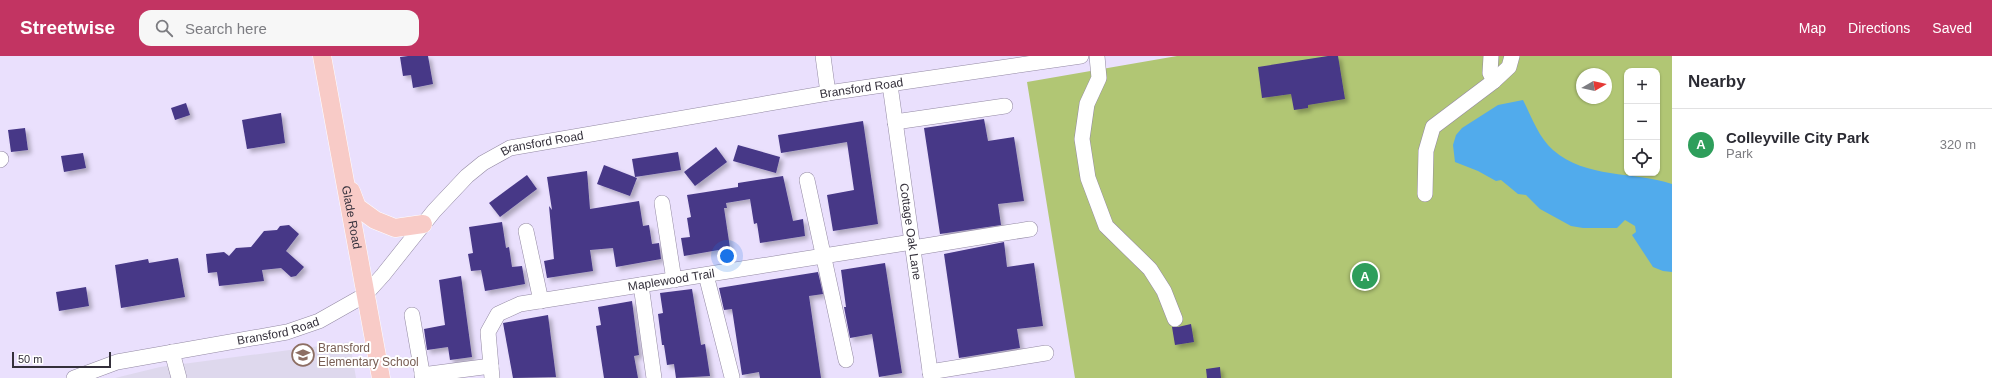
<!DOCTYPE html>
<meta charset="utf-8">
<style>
:root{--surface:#fff;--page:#f7f7f7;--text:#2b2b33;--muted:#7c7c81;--line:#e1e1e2;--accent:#c23462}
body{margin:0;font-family:Arial,sans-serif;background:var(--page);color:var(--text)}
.controls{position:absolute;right:12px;top:12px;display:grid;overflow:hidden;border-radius:8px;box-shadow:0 1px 3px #0004}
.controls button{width:36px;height:36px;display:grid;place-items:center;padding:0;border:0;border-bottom:1px solid var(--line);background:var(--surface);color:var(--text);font:20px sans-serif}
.compass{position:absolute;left:1576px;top:12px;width:36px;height:36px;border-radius:50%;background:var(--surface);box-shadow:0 1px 3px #0004;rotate:81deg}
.scale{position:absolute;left:12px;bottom:10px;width:99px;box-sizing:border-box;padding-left:4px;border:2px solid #34303b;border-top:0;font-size:11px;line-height:14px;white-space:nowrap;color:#34303b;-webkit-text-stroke:3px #fff;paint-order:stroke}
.you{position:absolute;left:727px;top:200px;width:14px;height:14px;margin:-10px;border:3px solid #fff;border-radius:50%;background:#1a73e8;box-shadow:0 0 0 6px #1a73e833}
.badge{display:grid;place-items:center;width:26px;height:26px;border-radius:50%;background:var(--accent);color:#fff;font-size:13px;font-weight:700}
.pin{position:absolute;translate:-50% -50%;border:2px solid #fff;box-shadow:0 1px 4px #0006}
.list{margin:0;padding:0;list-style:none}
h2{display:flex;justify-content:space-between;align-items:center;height:52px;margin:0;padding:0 16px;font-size:17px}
h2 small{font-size:13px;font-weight:400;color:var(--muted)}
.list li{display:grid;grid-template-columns:26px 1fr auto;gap:12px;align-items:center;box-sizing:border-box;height:72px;padding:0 16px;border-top:1px solid var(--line)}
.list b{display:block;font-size:15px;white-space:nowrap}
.list p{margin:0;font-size:13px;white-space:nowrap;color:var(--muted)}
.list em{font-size:13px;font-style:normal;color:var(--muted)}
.icon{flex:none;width:22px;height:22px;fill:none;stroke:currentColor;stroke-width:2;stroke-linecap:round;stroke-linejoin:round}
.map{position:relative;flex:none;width:1672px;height:322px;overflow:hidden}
header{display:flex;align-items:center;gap:24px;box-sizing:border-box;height:56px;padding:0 20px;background:var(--accent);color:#fff}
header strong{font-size:19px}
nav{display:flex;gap:22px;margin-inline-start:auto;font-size:14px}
.search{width:280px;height:36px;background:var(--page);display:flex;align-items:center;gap:10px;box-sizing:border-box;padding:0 14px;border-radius:12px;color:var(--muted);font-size:15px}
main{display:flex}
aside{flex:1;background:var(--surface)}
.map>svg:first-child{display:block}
.education{fill:#ded8ed}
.green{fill:#b1c674;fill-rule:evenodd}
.water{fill:#51abec}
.building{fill:#463787;filter:url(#shadow)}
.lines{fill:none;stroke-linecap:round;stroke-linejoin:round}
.minor-casing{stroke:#9389a3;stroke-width:16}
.major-casing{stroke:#fff;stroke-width:19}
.minor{stroke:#fff;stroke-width:15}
.major{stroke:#f8cbc7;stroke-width:18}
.labels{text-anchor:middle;stroke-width:4;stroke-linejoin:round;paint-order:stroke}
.street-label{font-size:12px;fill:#34303b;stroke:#fff}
.education-label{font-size:12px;fill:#785e54;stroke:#fff;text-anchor:start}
</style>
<header>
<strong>Streetwise</strong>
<div class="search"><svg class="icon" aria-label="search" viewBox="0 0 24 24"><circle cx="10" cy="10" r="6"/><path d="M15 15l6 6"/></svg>Search here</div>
<nav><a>Map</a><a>Directions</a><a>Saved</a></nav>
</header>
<main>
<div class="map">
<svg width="1672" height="322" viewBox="0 0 1672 322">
<defs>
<filter id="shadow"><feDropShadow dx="3.5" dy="3.5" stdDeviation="2" flood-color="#0004"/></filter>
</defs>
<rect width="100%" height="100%" fill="#eae0fd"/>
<!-- education -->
<polygon class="education" points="350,286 356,322 115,322 160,311"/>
<!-- green -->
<path class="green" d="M1177,0H1672V322H1075L1027,26ZM1627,15H1657V117H1627ZM1582,18H1606V42H1582Z"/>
<!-- water -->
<path class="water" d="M1523,44C1531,60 1539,82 1553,94C1586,123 1633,115 1672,128V216L1663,215L1653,211L1632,179L1636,176L1635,170L1625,164L1617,172H1583L1571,170L1540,153L1526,139L1518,138L1501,124L1496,125L1478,115L1455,106L1453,89L1456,79L1462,72L1498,49Z"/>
<!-- building -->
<g class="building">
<polygon points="408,0 428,0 433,28 413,32 411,19 403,20 400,1"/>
<polygon points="1328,0 1338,0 1345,43 1308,49 1308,52 1294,54 1291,38 1262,42 1258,11"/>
<polygon points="186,47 190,59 175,64 171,52"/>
<polygon points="281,57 285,87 247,93 242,64"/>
<polygon points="984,63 988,85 1014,81 1024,145 998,148 1001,169 940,178 924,72"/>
<polygon points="863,65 878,168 833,175 827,139 854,134 847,86 781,97 778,79"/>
<polygon points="25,72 28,94 11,96 8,74"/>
<polygon points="738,89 780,101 776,117 733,105"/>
<polygon points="716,91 727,106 695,130 684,116"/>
<polygon points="678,96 681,114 635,121 632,103"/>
<polygon points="83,97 86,112 64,116 61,100"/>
<polygon points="604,109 637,122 630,140 597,128"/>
<polygon points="587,115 590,153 639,145 643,170 649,169 652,188 659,187 661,203 616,211 613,192 590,194 593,215 547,222 544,205 554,203 549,150 552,154 547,121"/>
<polygon points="527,119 537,133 500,161 489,147"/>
<polygon points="783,120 793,165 803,163 805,180 760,187 757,167 754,168 750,143 726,147 727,152 724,152 730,192 684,200 681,182 690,181 687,162 691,161 687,139 738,131 738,127"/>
<polygon points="502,166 506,192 509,191 512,211 522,210 525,228 485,235 481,214 471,215 468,198 473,197 469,171"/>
<polygon points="289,169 299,178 286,195 304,211 296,220 291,221 281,212 262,214 264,225 219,230 217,216 208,217 206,198 224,196 229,200 236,192 251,191 264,175 277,174 280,170"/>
<polygon points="1004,186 1007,211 1034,207 1043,270 1017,273 1020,292 959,302 944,198"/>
<polygon points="178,202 185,241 121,252 115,209 148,203 149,207"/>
<polygon points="885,207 902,317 879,321 872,278 850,282 844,251 846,251 841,214"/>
<polygon points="818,216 823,238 809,240 821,322 760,322 759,316 742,319 732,253 724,254 719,232"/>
<polygon points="461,220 472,301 450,304 448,291 427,294 424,273 445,269 439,224"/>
<polygon points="86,231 89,250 59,255 56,236"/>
<polygon points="692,233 701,289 705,288 710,320 676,322 674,308 667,309 664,289 662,289 658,258 663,257 660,237"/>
<polygon points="632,245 639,299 634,300 638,322 604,322 596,270 601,269 598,251"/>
<polygon points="548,259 556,321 513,322 503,267"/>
<polygon points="1191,268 1194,286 1175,289 1172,271 1178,271"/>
<polygon points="1220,311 1221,322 1207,322 1206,313"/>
</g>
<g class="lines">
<!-- minor casing -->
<g class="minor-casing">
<g id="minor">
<polyline points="823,0 828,37"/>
<polyline points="1097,0 1099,22 1087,48 1082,83 1088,122 1106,170 1150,213 1164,235 1175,263"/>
<polyline points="1491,0 1490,17 1494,25"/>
<path id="s1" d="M890,29L931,322"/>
<polyline points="895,66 1005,50"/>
<polyline points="0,104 1,103"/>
<polyline points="807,124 846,304"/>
<polyline points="1425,138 1426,95 1433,71 1494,25 1509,11 1512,0"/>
<polyline points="662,147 674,224"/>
<polyline points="526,175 541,245"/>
<polyline points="913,192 1030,173"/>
<polyline points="706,219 732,321"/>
<polyline points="641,229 654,322"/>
<polyline points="412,259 423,322"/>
<polyline points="172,296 179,322"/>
<polyline points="930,316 1046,297"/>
<polyline points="422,319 491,310"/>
<path id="s2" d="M74,322L117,306L287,276L319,265L365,239L383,219L434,155L467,120L483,107L510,92L828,37L1081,0"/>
<path id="s3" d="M492,322L488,276L498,258L520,248L912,186"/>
</g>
</g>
<!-- major casing -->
<g class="major-casing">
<g id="major">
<path id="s4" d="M322,0L381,322"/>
<polyline points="351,135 357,151 375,164 395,172 423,168"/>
</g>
</g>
<!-- minor -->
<use href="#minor" class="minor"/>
<!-- major -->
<use href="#major" class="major"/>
</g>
<!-- icons -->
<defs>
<g id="school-ring" transform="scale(1.15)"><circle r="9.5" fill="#fff" stroke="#8d6e63" stroke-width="1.5"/><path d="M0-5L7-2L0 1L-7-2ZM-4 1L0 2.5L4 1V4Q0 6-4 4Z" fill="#8d6e63"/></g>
</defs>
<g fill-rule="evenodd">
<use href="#school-ring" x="303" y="299"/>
</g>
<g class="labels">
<!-- street labels -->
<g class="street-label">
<text dy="4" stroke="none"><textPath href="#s2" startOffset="870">Bransford Road</textPath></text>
<text dy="4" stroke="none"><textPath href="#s2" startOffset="546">Bransford Road</textPath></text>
<text dy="4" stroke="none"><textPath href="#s4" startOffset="164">Glade Road</textPath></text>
<text dy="4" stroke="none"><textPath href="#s1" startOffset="148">Cottage Oak Lane</textPath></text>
<text dy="4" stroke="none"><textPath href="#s3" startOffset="244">Maplewood Trail</textPath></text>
<text dy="4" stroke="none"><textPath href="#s2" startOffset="210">Bransford Road</textPath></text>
</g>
<!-- education labels -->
<g class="education-label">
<text x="318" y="296">Bransford<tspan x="318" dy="14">Elementary School</tspan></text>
</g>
</g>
</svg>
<div class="controls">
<button>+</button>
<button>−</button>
<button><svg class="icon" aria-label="locate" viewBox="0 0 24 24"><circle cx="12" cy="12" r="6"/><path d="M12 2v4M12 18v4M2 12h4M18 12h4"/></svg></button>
</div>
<svg class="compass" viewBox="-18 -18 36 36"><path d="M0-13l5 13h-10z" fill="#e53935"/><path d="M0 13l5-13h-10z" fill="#7c7c81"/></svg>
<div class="scale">50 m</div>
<div class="you"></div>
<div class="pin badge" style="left:1365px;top:220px;background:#2e9e5b">A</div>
</div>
<aside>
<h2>Nearby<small></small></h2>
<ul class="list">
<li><span class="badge" style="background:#2e9e5b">A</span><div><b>Colleyville City Park</b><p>Park</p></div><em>320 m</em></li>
</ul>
</aside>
</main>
